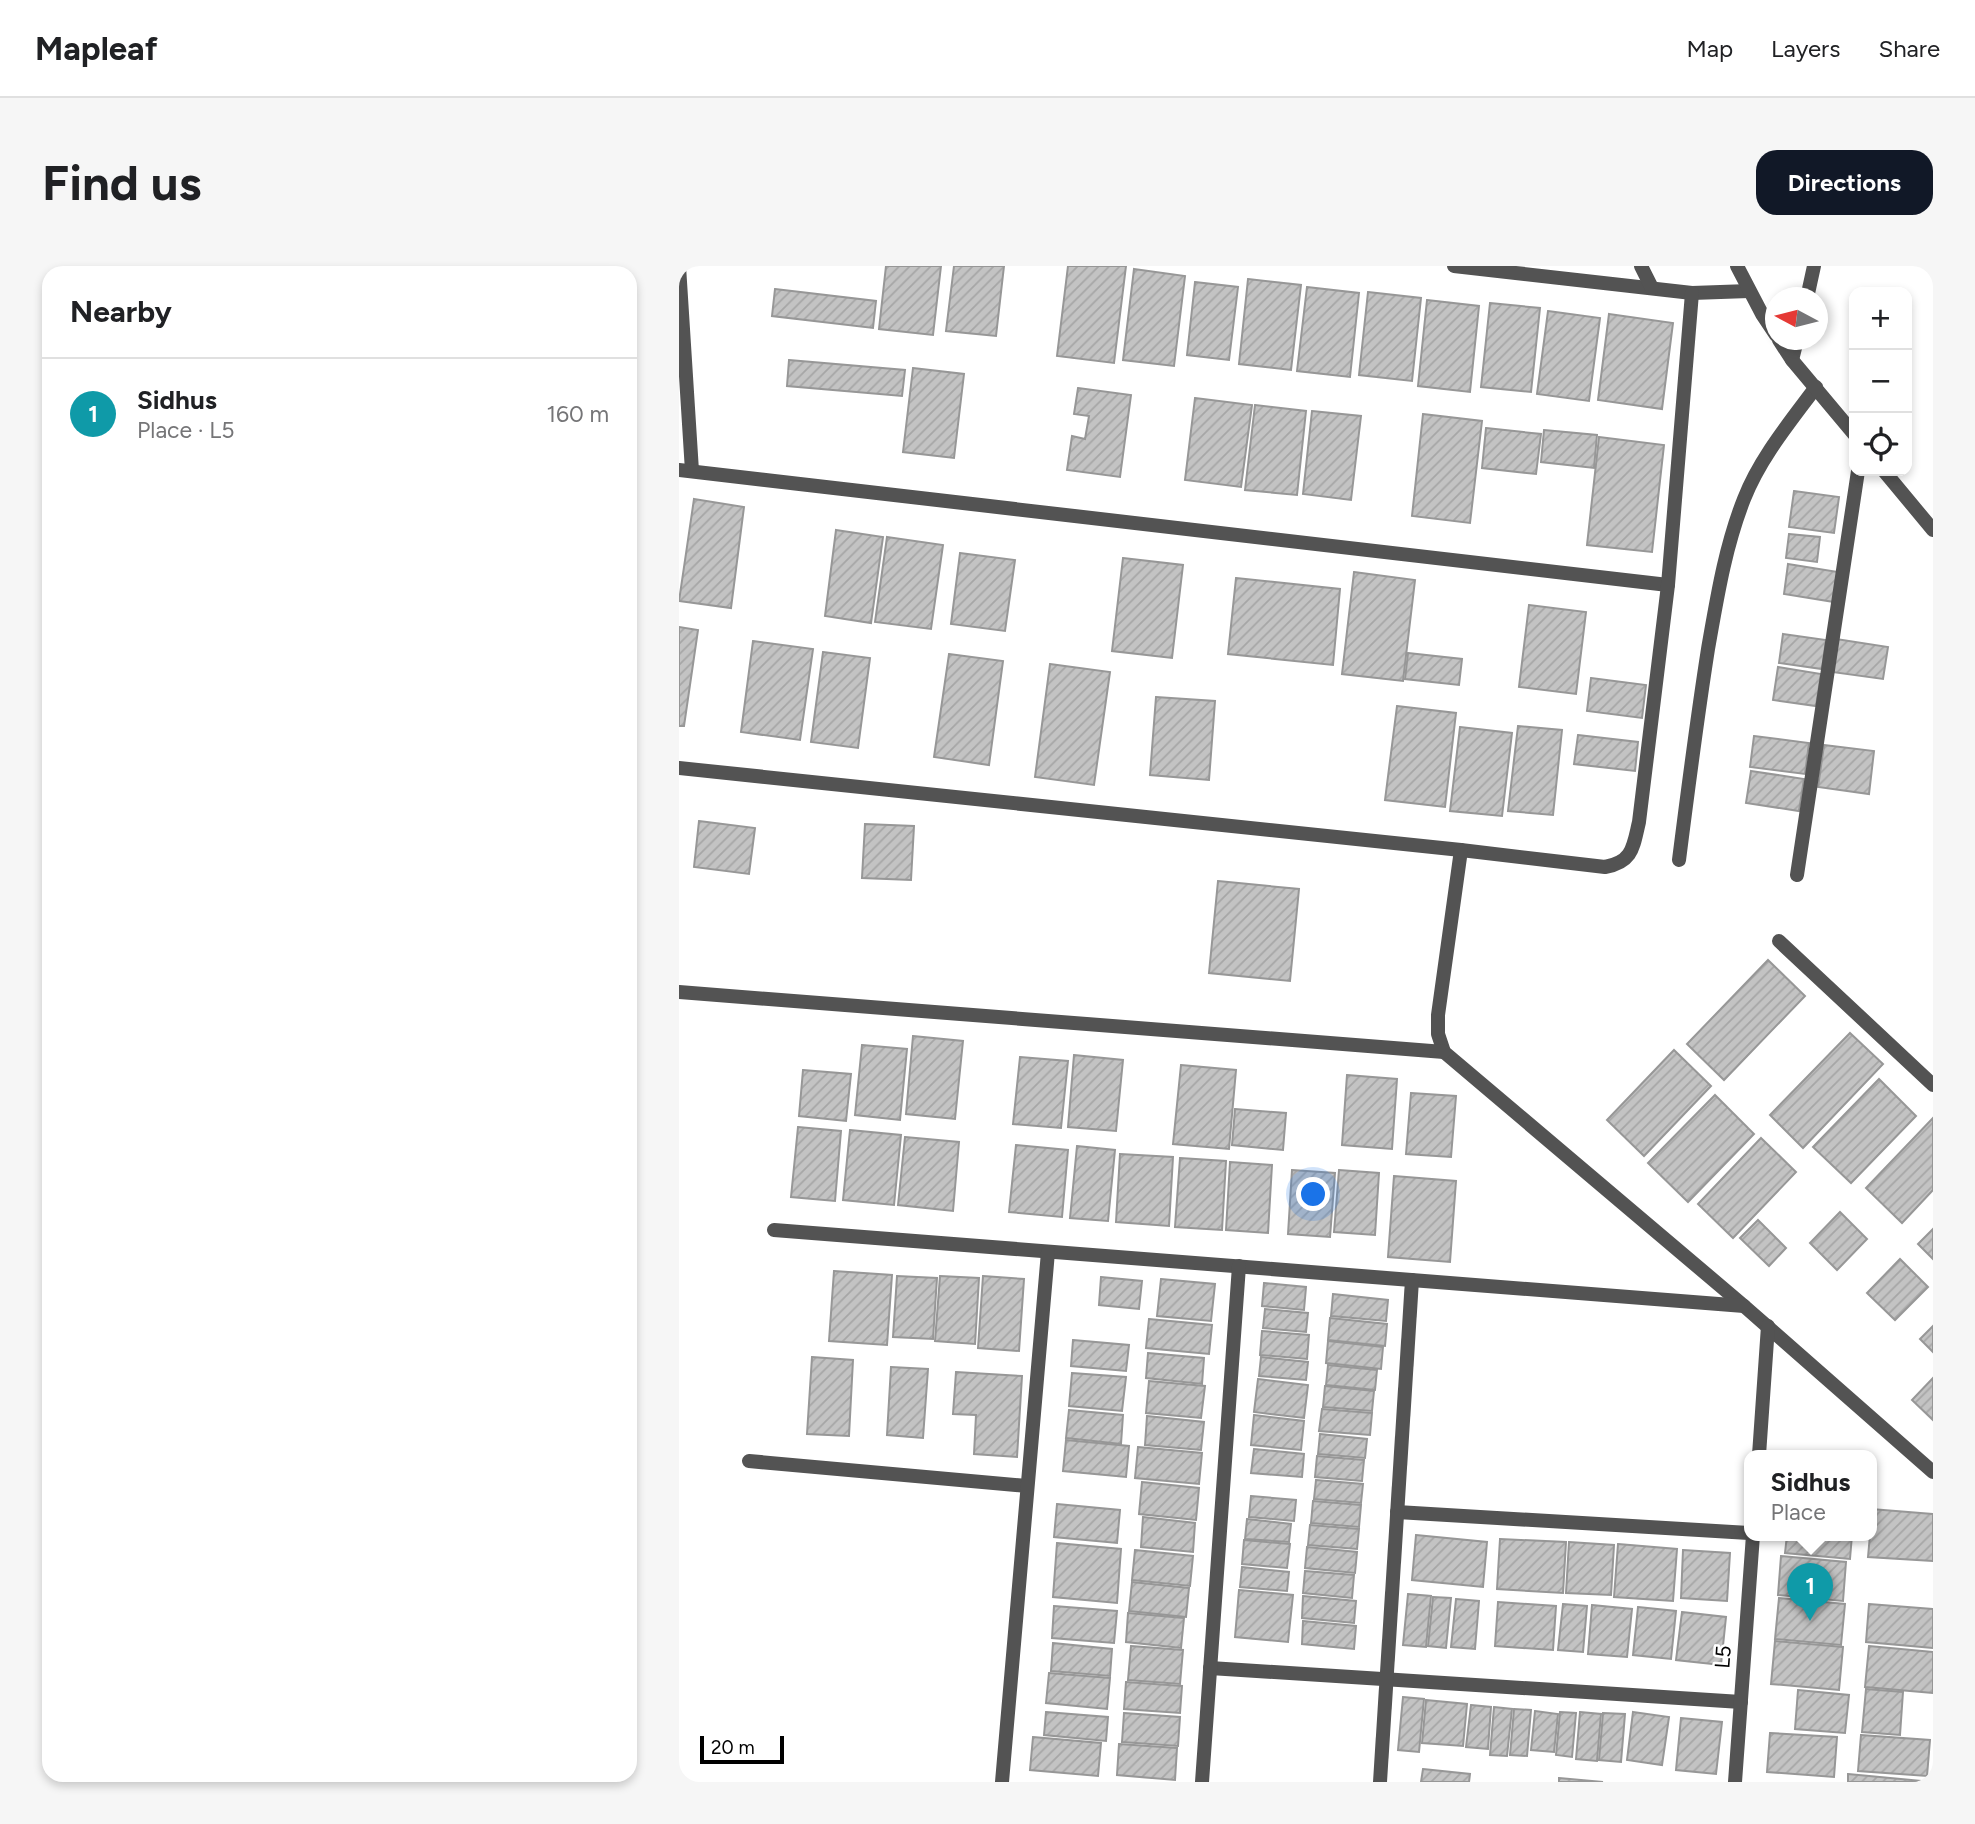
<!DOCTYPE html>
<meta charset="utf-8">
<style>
:root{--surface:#fff;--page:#f6f6f6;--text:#202124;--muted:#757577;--line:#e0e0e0;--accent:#111827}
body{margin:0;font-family:Figtree,sans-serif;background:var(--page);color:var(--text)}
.controls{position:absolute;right:21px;top:21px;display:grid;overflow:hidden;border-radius:14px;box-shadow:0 4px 10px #0003}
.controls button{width:63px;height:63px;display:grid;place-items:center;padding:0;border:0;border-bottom:2px solid var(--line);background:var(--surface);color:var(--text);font:35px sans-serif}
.compass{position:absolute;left:1086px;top:21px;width:63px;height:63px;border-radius:50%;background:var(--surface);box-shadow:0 4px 10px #0003;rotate:277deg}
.scale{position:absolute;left:21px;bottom:18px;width:84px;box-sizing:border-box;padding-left:7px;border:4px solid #000;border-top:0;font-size:19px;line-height:24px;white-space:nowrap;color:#000;-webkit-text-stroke:5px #fff;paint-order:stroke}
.you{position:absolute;left:635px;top:929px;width:24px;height:24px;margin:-18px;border:5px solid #fff;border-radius:50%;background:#1a73e8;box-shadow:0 0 0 10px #1a73e833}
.badge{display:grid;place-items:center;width:46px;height:46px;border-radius:50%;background:var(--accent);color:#fff;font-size:23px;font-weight:700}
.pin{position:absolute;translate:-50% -58px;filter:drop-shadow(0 2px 4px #0008)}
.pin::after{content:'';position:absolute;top:37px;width:24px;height:21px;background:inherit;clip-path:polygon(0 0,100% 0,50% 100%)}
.popup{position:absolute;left:1065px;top:1184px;width:133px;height:91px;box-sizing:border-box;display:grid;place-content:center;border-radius:14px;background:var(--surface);filter:drop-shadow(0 2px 5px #0005);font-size:23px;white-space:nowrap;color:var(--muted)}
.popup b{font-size:26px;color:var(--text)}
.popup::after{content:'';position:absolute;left:50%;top:100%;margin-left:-14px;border:14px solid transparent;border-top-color:var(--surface)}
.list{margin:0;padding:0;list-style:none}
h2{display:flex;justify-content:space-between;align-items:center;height:91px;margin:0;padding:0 28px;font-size:30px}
h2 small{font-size:23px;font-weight:400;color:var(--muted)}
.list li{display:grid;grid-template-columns:46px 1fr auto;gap:21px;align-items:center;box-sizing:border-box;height:112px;padding:0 28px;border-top:2px solid var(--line)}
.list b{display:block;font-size:26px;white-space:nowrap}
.list p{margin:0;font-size:23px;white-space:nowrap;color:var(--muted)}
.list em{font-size:23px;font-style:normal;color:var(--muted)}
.icon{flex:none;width:38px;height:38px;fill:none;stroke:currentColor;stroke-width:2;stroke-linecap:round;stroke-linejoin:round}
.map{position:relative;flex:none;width:1254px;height:1516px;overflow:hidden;border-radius:21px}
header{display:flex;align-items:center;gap:42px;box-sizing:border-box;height:98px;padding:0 35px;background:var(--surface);border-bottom:2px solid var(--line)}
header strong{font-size:33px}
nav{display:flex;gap:38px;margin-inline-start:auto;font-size:24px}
.intro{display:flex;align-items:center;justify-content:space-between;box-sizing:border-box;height:168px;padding:0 42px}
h1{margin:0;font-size:49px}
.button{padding:18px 32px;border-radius:21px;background:var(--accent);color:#fff;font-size:24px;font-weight:700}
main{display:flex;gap:42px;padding:0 42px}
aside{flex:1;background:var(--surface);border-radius:21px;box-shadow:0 4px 10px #0003}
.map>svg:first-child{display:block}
.building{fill:url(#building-hatch);stroke:#979797;stroke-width:2}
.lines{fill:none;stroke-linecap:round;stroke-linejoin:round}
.minor{stroke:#535353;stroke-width:14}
.tertiary{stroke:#535353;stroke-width:14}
.labels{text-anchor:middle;stroke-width:5;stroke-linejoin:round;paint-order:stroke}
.street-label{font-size:21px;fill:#000;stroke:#fff}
</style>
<header>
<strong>Mapleaf</strong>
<nav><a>Map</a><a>Layers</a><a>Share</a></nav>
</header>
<div class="intro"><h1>Find us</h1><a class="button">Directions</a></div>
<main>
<aside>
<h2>Nearby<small></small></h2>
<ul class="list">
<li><span class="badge" style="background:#0f9aa8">1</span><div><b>Sidhus</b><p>Place · L5</p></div><em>160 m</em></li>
</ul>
</aside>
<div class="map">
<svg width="1254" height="1516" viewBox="0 0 1254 1516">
<defs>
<pattern id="building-hatch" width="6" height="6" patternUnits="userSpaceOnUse" patternTransform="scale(1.75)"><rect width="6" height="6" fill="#c3c3c3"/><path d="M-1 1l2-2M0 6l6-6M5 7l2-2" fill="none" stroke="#a6a6a6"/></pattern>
</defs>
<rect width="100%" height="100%" fill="#fff"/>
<!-- building -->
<g class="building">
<polygon points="207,0 262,0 254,69 200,63"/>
<polygon points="275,0 325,0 317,70 267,65"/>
<polygon points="389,0 447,0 435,97 378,90"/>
<polygon points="455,3 506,10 495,100 444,94"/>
<polygon points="569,13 622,19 612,104 560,98"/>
<polygon points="516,16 559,21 550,94 508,89"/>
<polygon points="628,21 680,27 671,111 618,105"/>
<polygon points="96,23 197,35 194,62 93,50"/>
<polygon points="689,26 742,32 733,115 680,109"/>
<polygon points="748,34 800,40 791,126 739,120"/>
<polygon points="811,37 861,42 852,126 802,121"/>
<polygon points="869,45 921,52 910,135 858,128"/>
<polygon points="930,48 994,57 983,143 919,134"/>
<polygon points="110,94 226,104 223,130 108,120"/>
<polygon points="234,102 285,108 275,192 224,186"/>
<polygon points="399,122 452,129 441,211 388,204 393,170 406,173 410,150 395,148"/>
<polygon points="516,132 573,139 562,221 506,214"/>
<polygon points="576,139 627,145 618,229 566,224"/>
<polygon points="633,145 682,150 672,234 624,228"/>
<polygon points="744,148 803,155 791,257 733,250"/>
<polygon points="807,162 862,168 857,208 803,202"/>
<polygon points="865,164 918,169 915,202 862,196"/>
<polygon points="920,171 985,179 973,286 908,279"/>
<polygon points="1115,225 1160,231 1155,267 1110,261"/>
<polygon points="15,233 65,241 52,342 0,335"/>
<polygon points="157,264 204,271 192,357 146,350"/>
<polygon points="1110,268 1141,271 1138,296 1107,292"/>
<polygon points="208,271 264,279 252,363 196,356"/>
<polygon points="281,287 336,294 326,365 272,358"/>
<polygon points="444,292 504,299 493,392 433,385"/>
<polygon points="1109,298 1159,306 1155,336 1105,328"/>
<polygon points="675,306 736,314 724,415 663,408"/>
<polygon points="557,312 661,323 654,399 549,388"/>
<polygon points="850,339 907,346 897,428 840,421"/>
<polygon points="0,361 19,364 5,460 0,460"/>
<polygon points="1104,368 1147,374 1143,403 1100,397"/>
<polygon points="1157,373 1209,381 1204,413 1153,406"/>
<polygon points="74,375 134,383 121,474 62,466"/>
<polygon points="144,386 191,392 179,482 132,476"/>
<polygon points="729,387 783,393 780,419 726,413"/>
<polygon points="270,388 324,395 310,499 255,491"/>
<polygon points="371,398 431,406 415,519 356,511"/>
<polygon points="1099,401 1142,408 1137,440 1094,434"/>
<polygon points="912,412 967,419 963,452 908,445"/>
<polygon points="477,431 536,435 530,514 471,509"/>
<polygon points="718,440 777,447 766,541 706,534"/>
<polygon points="839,460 883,464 874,549 829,545"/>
<polygon points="781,461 833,467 823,550 771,545"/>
<polygon points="899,469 959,476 956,505 895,498"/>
<polygon points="1075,470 1130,477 1126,508 1071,501"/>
<polygon points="1145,479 1195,485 1190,528 1139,521"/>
<polygon points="1072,505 1125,513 1120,545 1067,537"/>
<polygon points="20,555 76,562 70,608 15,601"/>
<polygon points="186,558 235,560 232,614 183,612"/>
<polygon points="539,615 620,623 611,715 530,707"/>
<polygon points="1089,694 1126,730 1045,814 1008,778"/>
<polygon points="1171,767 1204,798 1124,882 1091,849"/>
<polygon points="234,770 284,775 276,853 227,848"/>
<polygon points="183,779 228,783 221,854 176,849"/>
<polygon points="995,784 1032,820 965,890 928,854"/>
<polygon points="395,789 444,794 437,865 389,861"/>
<polygon points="341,791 389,795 382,862 334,858"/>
<polygon points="502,799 557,804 550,883 494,878"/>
<polygon points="124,804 172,808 167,855 120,850"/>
<polygon points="668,809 718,813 713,883 663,879"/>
<polygon points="1200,813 1237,850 1172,917 1134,881"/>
<polygon points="732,827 777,830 772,891 727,888"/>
<polygon points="1036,829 1075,868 1009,936 969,897"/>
<polygon points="556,843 607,847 604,884 553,879"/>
<polygon points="1254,852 1254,924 1223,957 1187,922"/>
<polygon points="119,861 162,865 156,935 112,931"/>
<polygon points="171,864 222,869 215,939 164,934"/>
<polygon points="226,871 280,876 274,945 219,939"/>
<polygon points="1082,872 1117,906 1054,972 1019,938"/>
<polygon points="337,879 389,884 383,951 330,946"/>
<polygon points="398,880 436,884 429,955 391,952"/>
<polygon points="441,888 494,891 490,960 437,956"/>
<polygon points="501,892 547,895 543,964 496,961"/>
<polygon points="551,896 593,899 589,967 547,964"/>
<polygon points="613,904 656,907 651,971 609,968"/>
<polygon points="660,904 700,907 696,969 655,966"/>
<polygon points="715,910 777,915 771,996 709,991"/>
<polygon points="1161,946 1188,973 1158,1004 1131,977"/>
<polygon points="1079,954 1107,982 1090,1000 1061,972"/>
<polygon points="1254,963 1254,993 1239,978"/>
<polygon points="1221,993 1249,1021 1216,1054 1188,1027"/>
<polygon points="155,1005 213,1009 208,1079 150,1075"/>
<polygon points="218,1010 258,1012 254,1073 214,1071"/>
<polygon points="261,1010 300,1012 296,1078 256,1075"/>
<polygon points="304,1010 345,1013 340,1085 299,1082"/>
<polygon points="422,1011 463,1015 460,1043 420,1039"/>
<polygon points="482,1013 536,1018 532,1055 478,1050"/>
<polygon points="585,1017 627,1021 625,1044 583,1040"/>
<polygon points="654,1028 709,1034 707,1055 652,1050"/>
<polygon points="586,1043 629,1047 627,1066 584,1062"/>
<polygon points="651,1052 708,1058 706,1080 649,1074"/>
<polygon points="470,1053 533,1059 530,1088 467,1082"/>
<polygon points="1254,1060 1254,1086 1241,1073"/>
<polygon points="583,1065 630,1069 628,1093 581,1089"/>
<polygon points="394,1074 450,1079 447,1105 392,1100"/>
<polygon points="649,1075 704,1081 702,1103 647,1097"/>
<polygon points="469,1087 525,1092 523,1118 467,1112"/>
<polygon points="133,1091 174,1094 170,1170 128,1168"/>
<polygon points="582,1091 629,1096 627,1114 580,1110"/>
<polygon points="649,1099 698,1104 696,1124 647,1119"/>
<polygon points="212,1101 249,1103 244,1172 208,1169"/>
<polygon points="277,1106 343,1110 338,1191 295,1188 297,1149 274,1148"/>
<polygon points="393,1107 447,1111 443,1145 390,1140"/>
<polygon points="1254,1112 1254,1154 1233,1134"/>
<polygon points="579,1113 629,1119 625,1152 575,1146"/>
<polygon points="470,1115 526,1120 522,1152 467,1147"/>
<polygon points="646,1120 695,1125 693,1145 644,1141"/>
<polygon points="643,1143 693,1147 691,1169 640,1165"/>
<polygon points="390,1144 444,1149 442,1178 387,1172"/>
<polygon points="575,1149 625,1155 622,1184 572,1179"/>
<polygon points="468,1150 525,1156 522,1184 466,1179"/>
<polygon points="641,1168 688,1173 686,1192 639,1188"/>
<polygon points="387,1174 450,1180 447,1211 384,1205"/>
<polygon points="459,1181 523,1187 520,1218 456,1212"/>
<polygon points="575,1183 625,1188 623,1211 572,1207"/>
<polygon points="638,1190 685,1194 683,1215 636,1211"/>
<polygon points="637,1214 684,1218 682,1237 635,1233"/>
<polygon points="463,1216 520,1222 517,1254 460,1248"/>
<polygon points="572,1230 617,1234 615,1255 570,1251"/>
<polygon points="634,1235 682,1239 680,1261 632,1257"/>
<polygon points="378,1238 441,1244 438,1277 375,1271"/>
<polygon points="1192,1243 1254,1248 1254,1295 1189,1291 1191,1269 1192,1269"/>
<polygon points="464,1251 516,1257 514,1286 462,1281"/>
<polygon points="568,1253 612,1258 610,1276 566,1273"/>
<polygon points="631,1259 680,1263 678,1283 629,1279"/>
<polygon points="737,1269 808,1276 804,1321 733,1314"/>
<polygon points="1108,1269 1173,1269 1171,1293 1106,1287"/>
<polygon points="821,1273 887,1276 884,1327 818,1323"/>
<polygon points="565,1274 611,1278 608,1302 563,1298"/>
<polygon points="890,1276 935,1279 932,1329 887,1327"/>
<polygon points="378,1277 442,1283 438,1337 374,1331"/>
<polygon points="939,1278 998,1283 994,1335 935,1331"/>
<polygon points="628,1281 678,1286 676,1307 626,1302"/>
<polygon points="456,1284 514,1290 511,1320 453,1314"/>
<polygon points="1004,1284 1051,1287 1048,1335 1002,1332"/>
<polygon points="1102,1290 1167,1296 1164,1335 1099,1329"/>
<polygon points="563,1301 610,1306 608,1325 561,1321"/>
<polygon points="626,1305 675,1309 673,1332 624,1327"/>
<polygon points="453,1316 510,1322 507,1351 450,1345"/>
<polygon points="560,1324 614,1329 609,1376 556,1371"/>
<polygon points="729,1328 752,1330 747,1381 724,1379"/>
<polygon points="624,1330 677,1335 675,1357 623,1352"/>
<polygon points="754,1331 772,1332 767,1382 749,1380"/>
<polygon points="1100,1332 1166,1338 1162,1379 1096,1373"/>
<polygon points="777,1333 800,1335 796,1383 772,1381"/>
<polygon points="819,1336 877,1340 874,1384 816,1380"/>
<polygon points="884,1338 908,1340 904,1386 879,1384"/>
<polygon points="1190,1338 1254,1343 1254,1382 1187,1376"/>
<polygon points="913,1339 953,1343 948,1391 909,1388"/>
<polygon points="375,1340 438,1345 435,1377 373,1372"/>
<polygon points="959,1341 997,1345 992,1393 954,1389"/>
<polygon points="1003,1346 1047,1351 1042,1399 997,1394"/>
<polygon points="449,1347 505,1352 502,1382 447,1376"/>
<polygon points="624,1355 677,1360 675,1383 623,1378"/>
<polygon points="1096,1375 1164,1381 1160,1424 1092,1418"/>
<polygon points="374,1377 433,1383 431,1410 372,1405"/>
<polygon points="452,1380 504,1384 501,1418 449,1414"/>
<polygon points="1190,1380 1254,1386 1254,1427 1186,1421"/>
<polygon points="370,1407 431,1412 428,1443 367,1437"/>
<polygon points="447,1416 503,1420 501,1447 445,1443"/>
<polygon points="1187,1423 1224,1426 1221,1469 1183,1466"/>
<polygon points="1119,1424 1170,1429 1166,1467 1116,1463"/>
<polygon points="724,1431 745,1433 740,1486 719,1484"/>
<polygon points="747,1434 788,1438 784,1480 743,1477"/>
<polygon points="792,1439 812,1441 809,1483 787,1481"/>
<polygon points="815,1441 833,1443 828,1490 811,1489"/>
<polygon points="835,1443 852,1444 848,1490 831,1489"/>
<polygon points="856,1445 879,1448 875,1486 852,1484"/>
<polygon points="367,1446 429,1451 427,1475 365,1469"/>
<polygon points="881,1446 897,1447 893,1491 877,1489"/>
<polygon points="901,1446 922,1448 918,1495 897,1493"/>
<polygon points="954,1446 990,1451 983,1499 948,1494"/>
<polygon points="445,1447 501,1451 499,1480 443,1476"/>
<polygon points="924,1447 946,1448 942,1496 920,1494"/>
<polygon points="1002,1452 1043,1456 1037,1508 997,1504"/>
<polygon points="1091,1467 1158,1471 1155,1511 1088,1506"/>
<polygon points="1182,1469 1251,1474 1248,1510 1179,1505"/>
<polygon points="354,1471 422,1477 419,1510 351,1504"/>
<polygon points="440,1478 498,1482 496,1514 438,1509"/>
<polygon points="744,1503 791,1508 790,1516 742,1516"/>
<polygon points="1169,1508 1243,1515 1242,1516 1169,1516"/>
<polygon points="880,1512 924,1516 880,1516"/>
</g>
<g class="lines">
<!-- minor -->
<g class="minor">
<polyline points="0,0 13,205"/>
<polyline points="775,0 1013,27 1070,25"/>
<polyline points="962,0 973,22"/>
<polyline points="1128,32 1135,0"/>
<polyline points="1113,94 1118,74"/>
<polyline points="0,204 989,319"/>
<path d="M0,502L782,584L926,601C954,596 954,581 960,556L989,319L1013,27"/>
<polyline points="782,584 759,749 759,768 765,786 1065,1040 1254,1206"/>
<path d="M1000,594C1009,523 1018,453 1029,383C1038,332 1046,281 1065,233C1081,192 1111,156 1137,121"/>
<polyline points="1118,609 1179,205"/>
<polyline points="1100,675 1254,819"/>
<polyline points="0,726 765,786"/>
<polyline points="95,964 1065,1040"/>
<polyline points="1080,1189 1089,1060"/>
<polyline points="70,1195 348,1220"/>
<polyline points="718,1246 1070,1267"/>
<polyline points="531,1402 1062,1436"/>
<polyline points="323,1516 369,986"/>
<polyline points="523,1516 560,1000"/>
<polyline points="701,1516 733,1014"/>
<polyline points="1056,1516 1074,1269"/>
</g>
<!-- tertiary -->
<g class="tertiary">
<polyline points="1058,0 1083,48 1097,69"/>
<polyline points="1100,74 1113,94 1175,168"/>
<polyline points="1205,205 1254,264"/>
</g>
</g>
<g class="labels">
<!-- street labels -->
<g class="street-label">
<text transform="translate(1044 1391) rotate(-86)" y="7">L5</text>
</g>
</g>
</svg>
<div class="controls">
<button>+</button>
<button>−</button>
<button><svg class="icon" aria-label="locate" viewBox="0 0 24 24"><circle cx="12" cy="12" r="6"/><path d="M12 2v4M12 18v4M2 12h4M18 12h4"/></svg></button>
</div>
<svg class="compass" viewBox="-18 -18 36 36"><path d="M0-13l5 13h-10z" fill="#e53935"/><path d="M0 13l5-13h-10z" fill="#757577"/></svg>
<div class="scale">20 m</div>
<div class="you"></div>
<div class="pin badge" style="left:1131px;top:1355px;background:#0f9aa8">1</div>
<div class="popup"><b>Sidhus</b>Place</div>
</div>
</main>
